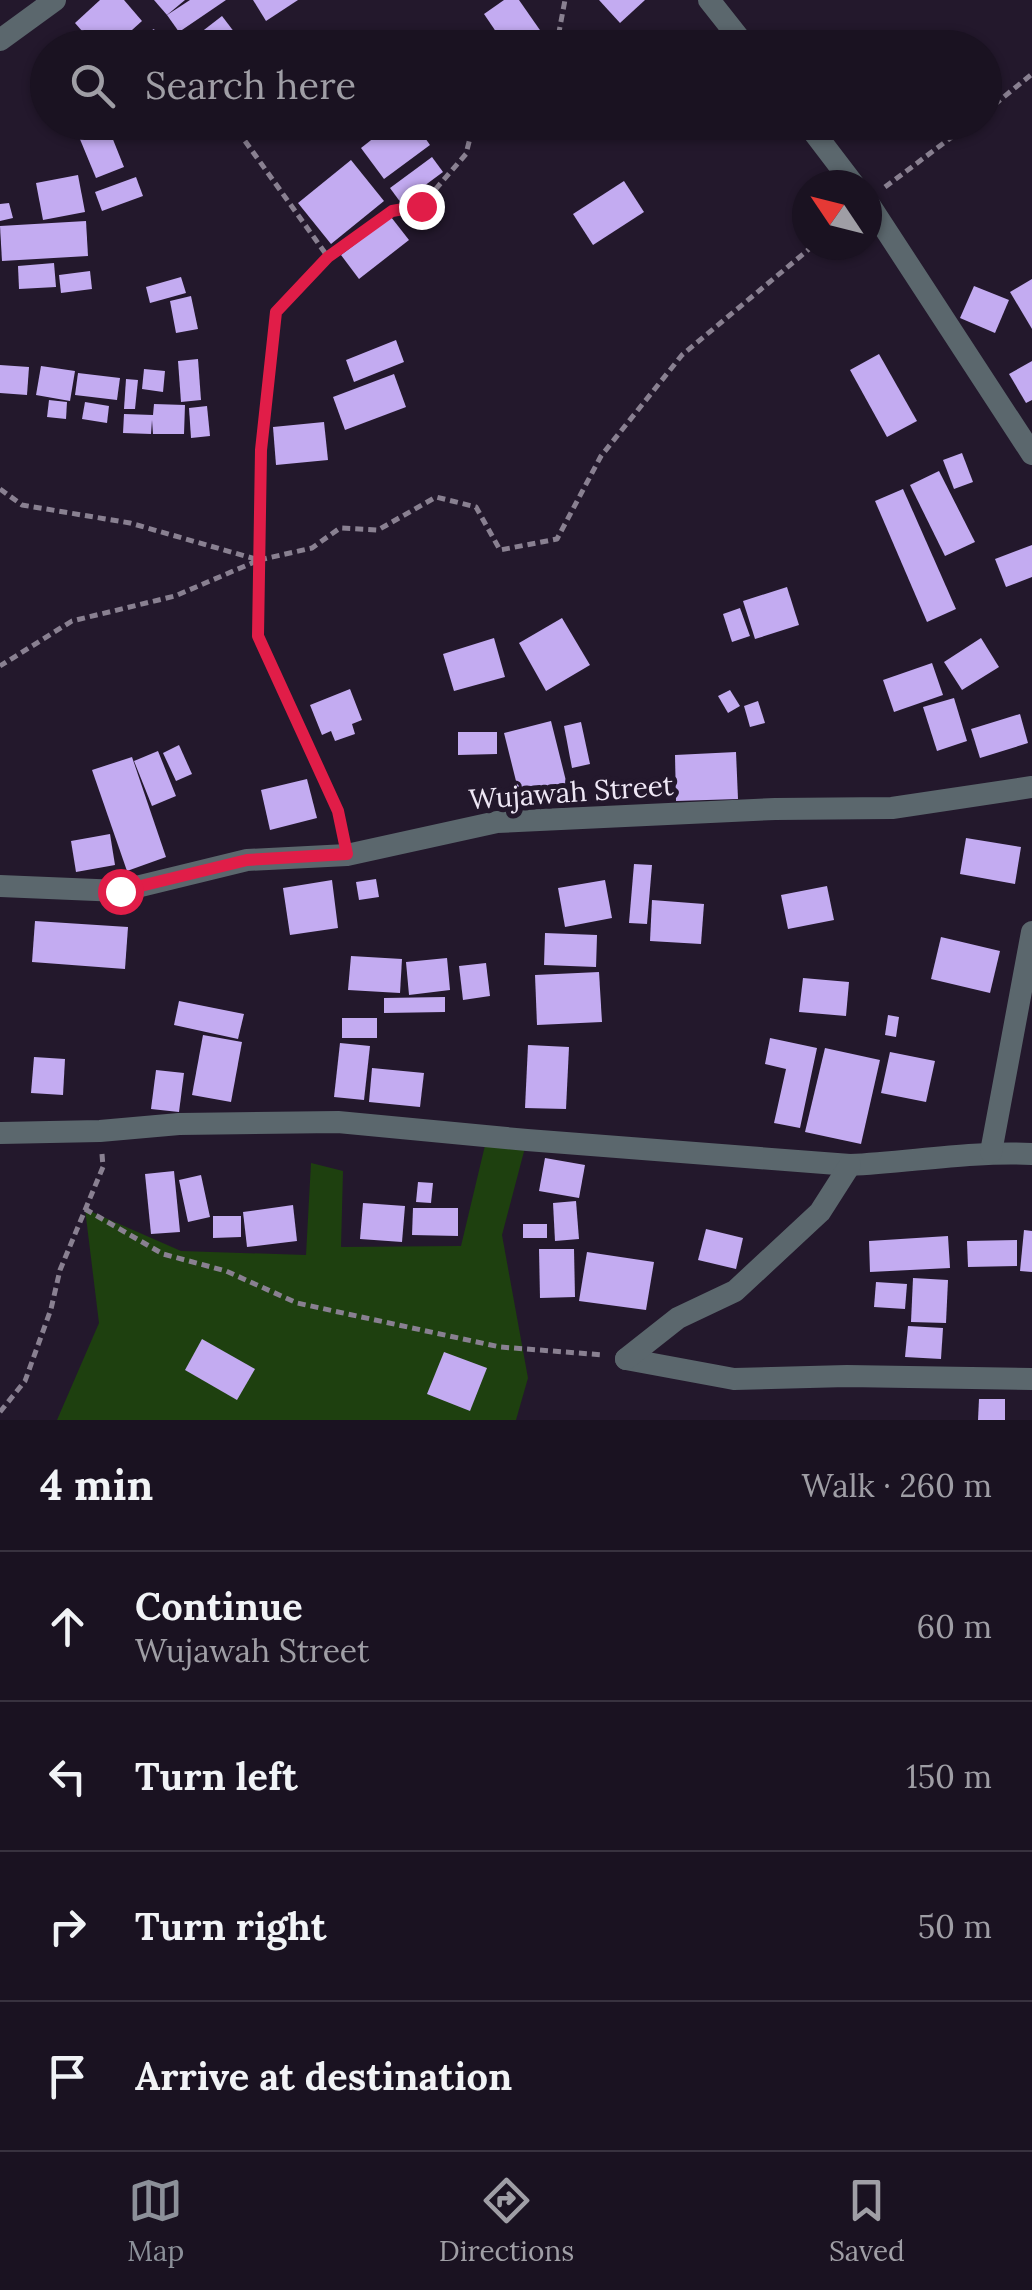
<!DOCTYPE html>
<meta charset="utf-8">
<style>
:root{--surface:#1a1221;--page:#231b2a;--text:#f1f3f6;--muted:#9f9ea5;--line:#38323f;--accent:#8c9099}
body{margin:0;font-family:Lora,serif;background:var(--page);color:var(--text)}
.compass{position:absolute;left:792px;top:170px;width:90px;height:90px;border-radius:50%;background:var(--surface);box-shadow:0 2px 8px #0004;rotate:305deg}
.stop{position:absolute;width:30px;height:30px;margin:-22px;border:8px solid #e11d48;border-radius:50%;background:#fff}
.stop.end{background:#e11d48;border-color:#fff;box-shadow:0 2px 10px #0008}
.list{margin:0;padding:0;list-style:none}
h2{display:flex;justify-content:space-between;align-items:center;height:130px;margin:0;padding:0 40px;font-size:42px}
h2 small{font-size:32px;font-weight:400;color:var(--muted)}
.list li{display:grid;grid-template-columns:65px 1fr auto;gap:30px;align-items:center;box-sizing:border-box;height:150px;padding:0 40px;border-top:2px solid var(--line)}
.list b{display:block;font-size:38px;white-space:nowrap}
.list p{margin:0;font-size:32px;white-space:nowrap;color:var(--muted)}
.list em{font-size:32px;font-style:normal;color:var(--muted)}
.icon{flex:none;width:55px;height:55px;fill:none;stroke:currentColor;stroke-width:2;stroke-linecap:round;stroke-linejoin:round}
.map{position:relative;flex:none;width:1032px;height:1420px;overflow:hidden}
.search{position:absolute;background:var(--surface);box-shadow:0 2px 8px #0004;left:30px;right:30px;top:30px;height:110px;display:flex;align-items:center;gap:25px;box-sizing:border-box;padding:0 35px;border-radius:55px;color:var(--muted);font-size:38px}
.sheet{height:730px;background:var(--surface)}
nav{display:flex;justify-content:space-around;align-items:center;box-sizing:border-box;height:140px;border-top:2px solid var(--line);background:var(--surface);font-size:28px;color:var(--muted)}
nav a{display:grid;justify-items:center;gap:5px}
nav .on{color:var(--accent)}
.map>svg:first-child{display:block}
.green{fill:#1e400f}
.building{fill:#c3abf1}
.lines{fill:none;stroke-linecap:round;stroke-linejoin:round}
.path{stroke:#898091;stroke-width:5;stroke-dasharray:8 5;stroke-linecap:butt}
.street{stroke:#5b676d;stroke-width:22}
.route{stroke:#e11d48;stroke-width:12}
.labels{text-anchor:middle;stroke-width:10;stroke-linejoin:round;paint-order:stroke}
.street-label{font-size:28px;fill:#eee7f5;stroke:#23182c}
</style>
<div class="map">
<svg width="1032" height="1420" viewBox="0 0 1032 1420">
<rect width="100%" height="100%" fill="#23182c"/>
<!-- green -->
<polygon class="green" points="487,1137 527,1140 502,1235 528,1378 516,1420 57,1420 99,1323 85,1209 181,1251 306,1255 311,1163 343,1171 341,1247 461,1246"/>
<!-- building -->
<g class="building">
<polygon points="100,0 124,0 142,21 112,48 97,48 75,23"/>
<polygon points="154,0 185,0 167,15"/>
<polygon points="190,0 226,0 179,32 167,15"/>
<polygon points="253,0 298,0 266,21"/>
<polygon points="504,0 519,0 542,33 520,48 507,48 484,14"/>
<polygon points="599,0 645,0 620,23"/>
<polygon points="222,16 238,37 224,48 197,48 191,40"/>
<polygon points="154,29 164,48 120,48"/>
<polygon points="101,122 106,122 124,167 96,178 77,132"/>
<polygon points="166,122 194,122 173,135"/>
<polygon points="394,122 414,122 430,145 384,179 361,148"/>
<polygon points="514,122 553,122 523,139"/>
<polygon points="432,157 443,172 401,203 390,188"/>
<polygon points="351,160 384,201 331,244 298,203"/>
<polygon points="78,175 85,212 43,220 36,183"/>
<polygon points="136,177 143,196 102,211 95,192"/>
<polygon points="624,181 644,212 593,245 573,214"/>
<polygon points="9,203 13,218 0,221 0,204"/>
<polygon points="391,217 409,240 359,279 341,255"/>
<polygon points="86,221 88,256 2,261 0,226"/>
<polygon points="54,263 56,287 19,289 18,266"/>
<polygon points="90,271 92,289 61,293 59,275"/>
<polygon points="181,277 186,293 150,303 146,287"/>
<polygon points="1032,279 1032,329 1010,292"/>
<polygon points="974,286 1009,300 995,333 960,318"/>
<polygon points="191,296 198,329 176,333 170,301"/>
<polygon points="396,340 404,362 354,382 346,360"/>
<polygon points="879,354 917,421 887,437 850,370"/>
<polygon points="198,359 201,400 181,402 178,361"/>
<polygon points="1032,361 1032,400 1026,403 1009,374"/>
<polygon points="0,365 29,367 27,395 0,393"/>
<polygon points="41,366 75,371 70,401 36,395"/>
<polygon points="144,369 165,371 163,392 142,389"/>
<polygon points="78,373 120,378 117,400 75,395"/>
<polygon points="394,374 406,407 345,430 333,397"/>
<polygon points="126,379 138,380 135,409 124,409"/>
<polygon points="49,400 67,402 66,419 47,417"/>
<polygon points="85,402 109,406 107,423 82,419"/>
<polygon points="154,404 185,405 184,434 153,434 152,420 151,434 123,433 124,414 153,415"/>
<polygon points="207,406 210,436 191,438 189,408"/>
<polygon points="324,422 328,460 276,465 273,427"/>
<polygon points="962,453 973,482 954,489 943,460"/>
<polygon points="939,471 975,542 945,556 910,485"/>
<polygon points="903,489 956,609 927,622 875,501"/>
<polygon points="1032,545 1032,577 1006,587 995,559"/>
<polygon points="787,587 799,625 755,639 743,601"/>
<polygon points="740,608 750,636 732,642 723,614"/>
<polygon points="562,618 590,665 546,691 519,643"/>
<polygon points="494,638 505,677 454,691 443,654"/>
<polygon points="981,638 999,667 962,690 944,662"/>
<polygon points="932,663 943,695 894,712 883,680"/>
<polygon points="350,689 362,720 352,724 355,734 335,741 331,731 322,735 310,705"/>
<polygon points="730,690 740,706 728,713 718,696"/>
<polygon points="954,698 967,741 937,751 923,707"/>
<polygon points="758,701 765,723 750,727 744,706"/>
<polygon points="1020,714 1028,743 980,758 971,729"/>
<polygon points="551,721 570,797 523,809 504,733"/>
<polygon points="581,722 590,764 572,768 564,726"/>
<polygon points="458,732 497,732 497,754 458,755"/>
<polygon points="179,745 192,774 176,781 163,753"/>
<polygon points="158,751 176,796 152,806 134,761"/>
<polygon points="736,752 738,799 676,801 675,755"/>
<polygon points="132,757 166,857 127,871 92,770"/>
<polygon points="307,779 317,818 270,830 261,790"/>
<polygon points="110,834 115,865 76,872 71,841"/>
<polygon points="966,838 1021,847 1015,884 960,874"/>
<polygon points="634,864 652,865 647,924 629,923"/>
<polygon points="376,879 379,897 359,900 356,882"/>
<polygon points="332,880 338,928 290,935 283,888"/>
<polygon points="605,880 612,918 565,927 558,888"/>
<polygon points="827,886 834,920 788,929 781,895"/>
<polygon points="652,900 704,904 701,944 650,941"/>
<polygon points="35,921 128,927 125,969 32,962"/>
<polygon points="545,933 597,935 596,967 544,965"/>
<polygon points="941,937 1000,951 990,993 931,979"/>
<polygon points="351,956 402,959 400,993 348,990"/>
<polygon points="447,958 450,990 409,995 406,962"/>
<polygon points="486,963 490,996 463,1000 459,966"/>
<polygon points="599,972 602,1022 537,1025 535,975"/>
<polygon points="803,978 849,982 846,1016 799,1012"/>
<polygon points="445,997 445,1012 384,1013 384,998"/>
<polygon points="179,1001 244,1014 238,1039 174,1025"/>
<polygon points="888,1015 899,1017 896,1037 885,1035"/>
<rect x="342" y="1018" width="35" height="20"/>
<polygon points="203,1035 242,1042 231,1102 192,1095"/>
<polygon points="770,1038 817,1048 800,1128 774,1123 786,1069 765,1064"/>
<polygon points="340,1043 370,1046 364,1100 334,1097"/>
<polygon points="528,1045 569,1047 566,1109 525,1108"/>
<polygon points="825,1048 880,1060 861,1144 805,1132"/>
<polygon points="890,1052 935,1061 926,1102 881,1093"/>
<polygon points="34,1057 65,1059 63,1095 31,1093"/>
<polygon points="372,1068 424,1073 420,1107 369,1102"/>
<polygon points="156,1070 184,1073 179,1112 151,1109"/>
<polygon points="545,1158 585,1165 579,1198 539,1191"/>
<polygon points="174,1171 180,1232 151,1234 145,1174"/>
<polygon points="201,1175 210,1217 188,1222 179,1180"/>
<polygon points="418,1182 433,1183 431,1203 416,1202"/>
<polygon points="576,1201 579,1239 555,1241 553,1203"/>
<polygon points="363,1203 405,1206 402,1242 360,1239"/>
<polygon points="293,1205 297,1241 247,1247 243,1212"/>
<polygon points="413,1208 458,1208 458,1236 412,1235"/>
<polygon points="213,1216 241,1216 241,1237 213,1238"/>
<rect x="523" y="1224" width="24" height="14"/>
<polygon points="706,1229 743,1238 736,1269 698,1260"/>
<polygon points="1024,1230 1032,1231 1032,1272 1020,1271"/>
<polygon points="948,1236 950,1268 870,1272 869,1241"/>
<polygon points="1017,1240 1017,1266 968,1267 967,1241"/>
<polygon points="539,1249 574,1249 575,1297 540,1298"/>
<polygon points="587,1252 654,1262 646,1310 579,1301"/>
<polygon points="913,1278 948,1280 946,1323 911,1322"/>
<polygon points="876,1282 907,1284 905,1309 874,1307"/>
<polygon points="908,1326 943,1328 941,1359 905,1357"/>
<polygon points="202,1339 255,1369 237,1400 185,1370"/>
<polygon points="444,1352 487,1368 470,1411 427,1394"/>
<polygon points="979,1399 1005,1399 1005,1420 978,1420"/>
</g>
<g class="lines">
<!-- path -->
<g class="path">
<polyline points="535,48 559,32 565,0"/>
<polyline points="984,113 1032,74"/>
<polyline points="245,141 328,257 276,312 261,450 258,636 339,811 343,832"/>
<polyline points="885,187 972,122"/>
<polyline points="328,257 392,211 421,206 466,154 474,122"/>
<polyline points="0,489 22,505 130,523 259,560 175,596 72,621 0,666"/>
<polyline points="259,560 312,548 340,528 378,530 436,497 476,507 500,550 557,539 601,456 682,355 814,245"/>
<polyline points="85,1209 163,1254 226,1271 297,1303 500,1347 604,1355"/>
<polyline points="0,1412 25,1381 51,1309 60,1270 103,1167 102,1154"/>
</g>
<!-- street -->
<g class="street">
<polyline points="709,0 747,48"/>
<polyline points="0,40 55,0"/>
<polyline points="806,122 854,185"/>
<polyline points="867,201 1032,454"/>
<polyline points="0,886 120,891 247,860 347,855 497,822 775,809 892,808 1032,787"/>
<path d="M0,1133L100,1131L179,1124L338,1122L527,1140L850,1165C911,1162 971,1151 1032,1154"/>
<polyline points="991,1152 1032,932"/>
<polyline points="626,1359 734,1379 847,1376 1032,1379"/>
<polyline points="626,1359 678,1318 735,1291 820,1212 850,1165"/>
</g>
</g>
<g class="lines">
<!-- route -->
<polyline class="route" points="120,891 247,860 347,854 338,811 258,636 261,450 276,312 328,257 392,211 421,206"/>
</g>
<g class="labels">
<!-- street labels -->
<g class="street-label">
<text transform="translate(571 792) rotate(-4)" y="10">Wujawah Street</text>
</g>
</g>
</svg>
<svg class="compass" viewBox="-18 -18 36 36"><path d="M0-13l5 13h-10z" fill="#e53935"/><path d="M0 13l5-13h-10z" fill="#9f9ea5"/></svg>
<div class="stop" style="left:120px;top:891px"></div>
<div class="stop end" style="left:421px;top:206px"></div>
<div class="search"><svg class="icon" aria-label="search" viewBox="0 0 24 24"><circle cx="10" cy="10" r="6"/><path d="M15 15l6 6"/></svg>Search here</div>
</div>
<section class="sheet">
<h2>4 min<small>Walk · 260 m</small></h2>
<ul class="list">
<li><svg class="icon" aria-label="ahead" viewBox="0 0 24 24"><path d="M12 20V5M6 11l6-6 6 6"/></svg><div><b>Continue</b><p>Wujawah Street</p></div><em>60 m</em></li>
<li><svg class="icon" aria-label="left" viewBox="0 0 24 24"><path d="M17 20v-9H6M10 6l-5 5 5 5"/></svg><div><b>Turn left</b></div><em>150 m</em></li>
<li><svg class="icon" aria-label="right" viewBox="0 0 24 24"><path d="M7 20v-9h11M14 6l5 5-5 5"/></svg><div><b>Turn right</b></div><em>50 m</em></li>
<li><svg class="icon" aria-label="arrive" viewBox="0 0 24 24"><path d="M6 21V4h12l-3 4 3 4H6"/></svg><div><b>Arrive at destination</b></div></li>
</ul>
</section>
<nav>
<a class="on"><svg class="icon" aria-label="map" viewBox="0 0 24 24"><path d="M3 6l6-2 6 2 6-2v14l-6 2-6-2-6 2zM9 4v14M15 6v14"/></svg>Map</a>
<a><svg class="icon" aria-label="directions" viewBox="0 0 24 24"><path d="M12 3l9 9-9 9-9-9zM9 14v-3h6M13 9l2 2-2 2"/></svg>Directions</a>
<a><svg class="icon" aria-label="saved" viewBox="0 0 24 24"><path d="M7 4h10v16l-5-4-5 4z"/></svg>Saved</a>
</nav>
